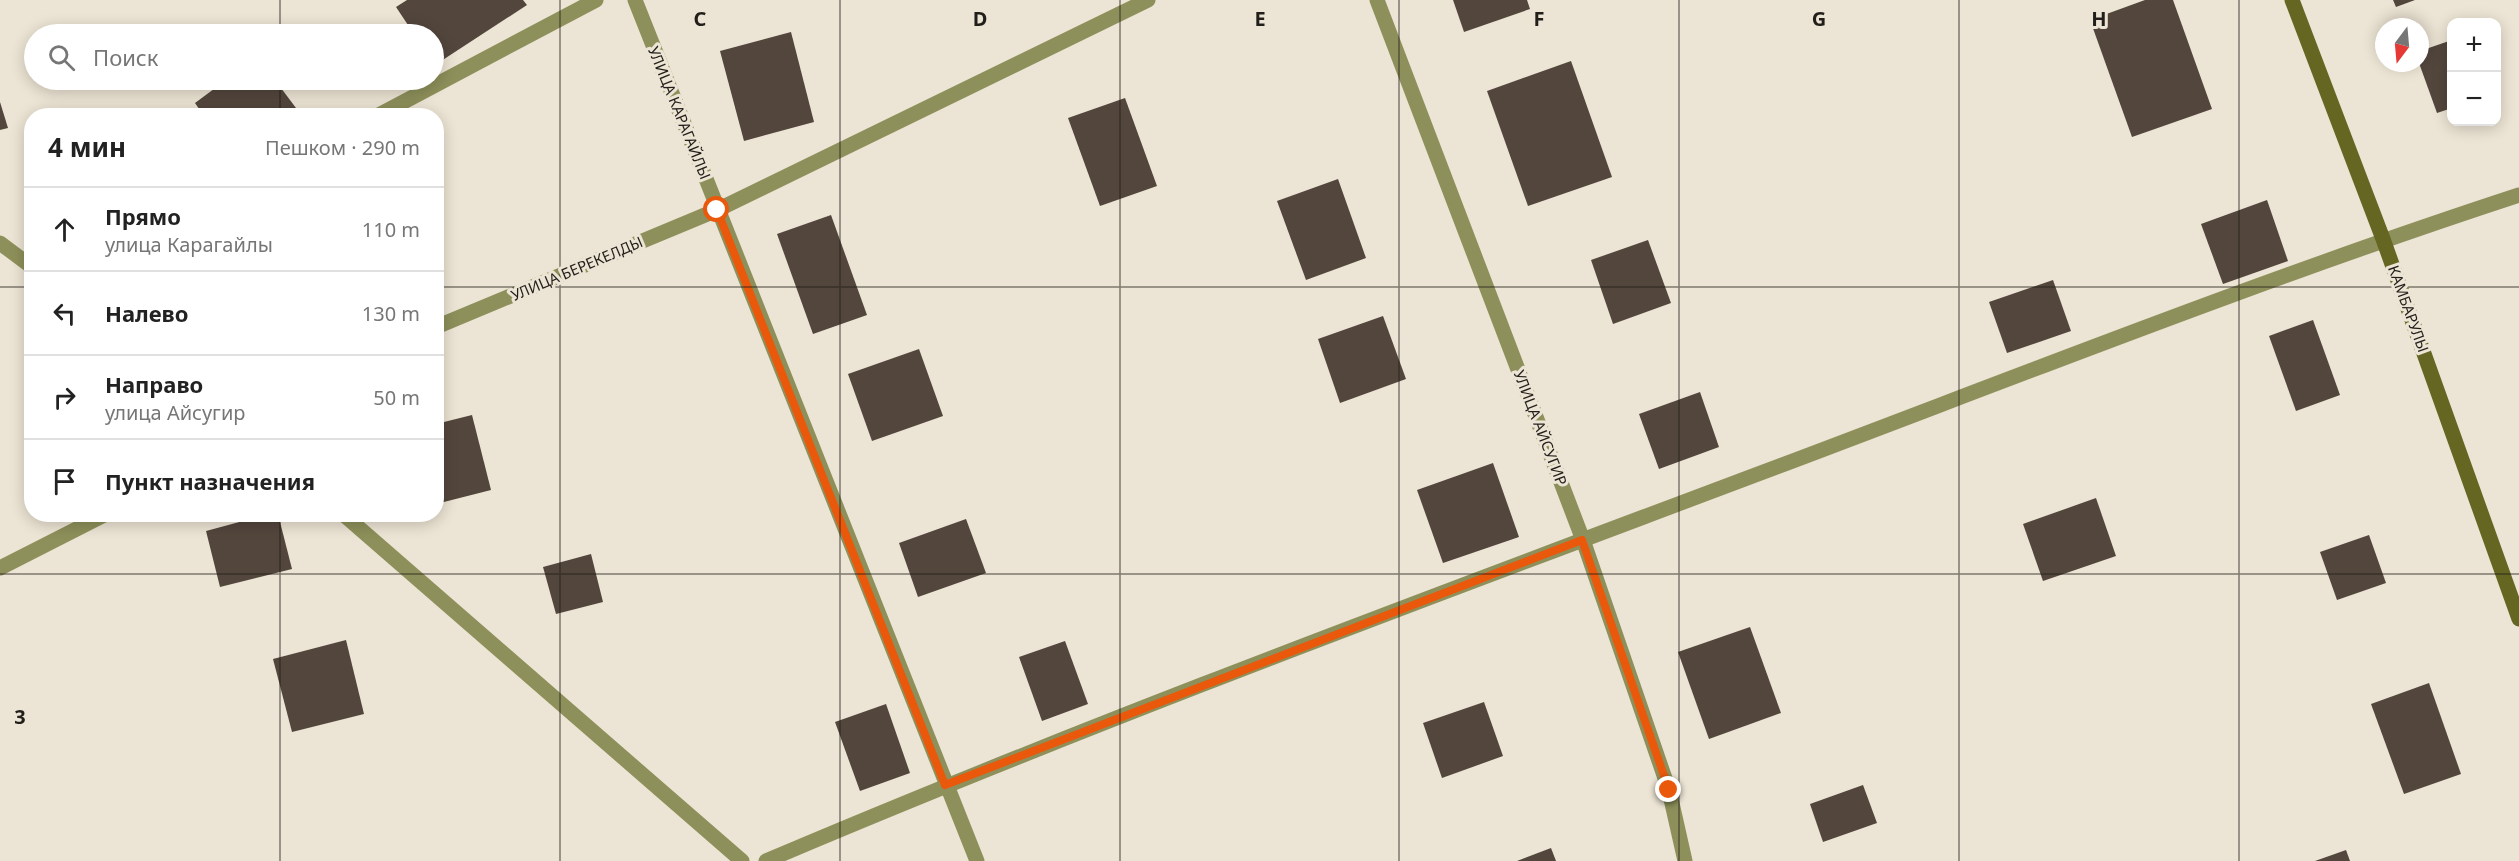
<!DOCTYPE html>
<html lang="ru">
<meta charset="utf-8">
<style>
:root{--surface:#fff;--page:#f2f2f2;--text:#222;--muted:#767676;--line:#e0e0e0}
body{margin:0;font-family:"Noto Sans",sans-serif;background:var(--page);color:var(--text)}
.controls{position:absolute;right:18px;top:18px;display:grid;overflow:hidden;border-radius:12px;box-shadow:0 3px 15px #0003}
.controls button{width:54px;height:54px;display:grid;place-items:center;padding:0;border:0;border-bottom:2px solid var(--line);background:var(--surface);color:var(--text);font:30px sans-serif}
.compass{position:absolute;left:2375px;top:18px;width:54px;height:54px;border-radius:50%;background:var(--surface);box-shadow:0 3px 15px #0003;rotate:196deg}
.stop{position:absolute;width:18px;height:18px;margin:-14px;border:4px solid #ea580c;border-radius:50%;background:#fff}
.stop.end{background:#ea580c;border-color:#fff;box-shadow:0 2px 6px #0008}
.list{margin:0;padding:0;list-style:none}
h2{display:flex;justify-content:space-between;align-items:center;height:78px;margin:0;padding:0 24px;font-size:26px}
h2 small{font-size:20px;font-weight:400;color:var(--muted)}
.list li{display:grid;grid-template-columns:39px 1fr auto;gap:18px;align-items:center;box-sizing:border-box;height:84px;padding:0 24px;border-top:2px solid var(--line)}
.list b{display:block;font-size:22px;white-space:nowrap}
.list p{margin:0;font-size:20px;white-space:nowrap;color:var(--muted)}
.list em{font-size:20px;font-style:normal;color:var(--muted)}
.icon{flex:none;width:33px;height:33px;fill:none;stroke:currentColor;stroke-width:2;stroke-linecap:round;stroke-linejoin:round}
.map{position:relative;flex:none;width:2519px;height:861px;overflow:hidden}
.search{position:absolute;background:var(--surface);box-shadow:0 3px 15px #0003;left:24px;top:24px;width:420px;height:66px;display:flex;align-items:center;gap:15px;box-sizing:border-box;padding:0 21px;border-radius:33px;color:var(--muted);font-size:22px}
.panel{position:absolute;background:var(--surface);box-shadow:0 3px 15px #0003;left:24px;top:108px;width:420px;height:414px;border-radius:24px}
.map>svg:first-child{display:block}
.building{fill:#53463d}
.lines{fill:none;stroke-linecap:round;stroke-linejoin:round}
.lane{stroke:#8d905a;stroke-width:15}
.street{stroke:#8d905a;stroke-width:15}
.secondary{stroke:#646622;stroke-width:15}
.route{stroke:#ea580c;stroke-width:8}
.grid{fill:none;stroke:#221f1a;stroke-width:1.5;stroke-opacity:0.55}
.labels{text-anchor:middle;stroke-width:6;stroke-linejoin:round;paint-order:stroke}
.street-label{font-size:15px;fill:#221f1a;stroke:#ece4d4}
.grid-label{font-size:20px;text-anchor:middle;font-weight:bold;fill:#221f1a;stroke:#ece4d4;stroke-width:6;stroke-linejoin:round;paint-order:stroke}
</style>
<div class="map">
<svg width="2519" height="861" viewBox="0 0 2519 861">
<rect width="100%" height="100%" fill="#ece4d4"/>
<!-- building -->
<g class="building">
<polygon points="407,0 523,0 527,5 435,65 434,34 414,34 396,7"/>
<polygon points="1453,0 1527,0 1530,9 1464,32"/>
<polygon points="2145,0 2173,0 2212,109 2132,137 2090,20"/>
<polygon points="2393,0 2415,0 2396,7"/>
<polygon points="791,32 814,122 744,141 720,51"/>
<polygon points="2452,40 2452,108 2437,113 2419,63 2420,51"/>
<polygon points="1571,61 1612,177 1528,206 1487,91"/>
<polygon points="226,80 275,80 302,116 204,116 195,103"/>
<polygon points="1125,98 1157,186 1100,206 1068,118"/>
<polygon points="0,102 8,128 0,130"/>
<polygon points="1338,179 1366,258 1306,280 1277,201"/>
<polygon points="2267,200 2288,261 2223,284 2201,224"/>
<polygon points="831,215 867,315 813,334 777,234"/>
<polygon points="1648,240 1671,303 1613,324 1591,260"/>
<polygon points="2053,280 2071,331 2007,353 1989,302"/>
<polygon points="1383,316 1406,379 1340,403 1318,339"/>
<polygon points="2313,320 2340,395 2296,411 2269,336"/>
<polygon points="919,349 943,416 872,441 848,374"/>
<polygon points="1700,392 1719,447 1659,469 1639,414"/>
<polygon points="472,415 491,490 436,504 436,424"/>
<polygon points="1493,463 1519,537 1443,563 1417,490"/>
<polygon points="2096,498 2116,556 2043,581 2023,524"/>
<polygon points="269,514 278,514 292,569 220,587 206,531"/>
<polygon points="966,519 986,573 918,597 899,543"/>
<polygon points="2369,535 2386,583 2337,600 2320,552"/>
<polygon points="591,554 603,602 556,614 543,567"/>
<polygon points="1750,627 1781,713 1709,739 1678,652"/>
<polygon points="346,640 364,714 292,732 273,659"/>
<polygon points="1065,641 1088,704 1042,721 1019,657"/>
<polygon points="2429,683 2461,774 2404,794 2371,704"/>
<polygon points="1484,702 1503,756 1442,778 1423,723"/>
<polygon points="886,704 910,773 860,791 835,722"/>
<polygon points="1863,785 1877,823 1823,842 1810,804"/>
<polygon points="1551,848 1556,861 1517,861"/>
<polygon points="2346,850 2350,861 2315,861"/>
</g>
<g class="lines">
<!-- lane -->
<polyline class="lane" points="377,116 596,0"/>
<!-- street -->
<g class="street">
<polyline points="635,0 977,861"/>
<polyline points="1377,0 1583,540 1669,790 1685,861"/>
<polyline points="0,243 32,267"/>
<polyline points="436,327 717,210 1148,0"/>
<polyline points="343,514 742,861"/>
<polyline points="0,568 106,514"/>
<path d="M766,861C1093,722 1426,599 1758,474C2011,379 2262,279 2519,195"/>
</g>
<!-- secondary -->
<polyline class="secondary" points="2292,0 2383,239 2519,619"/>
</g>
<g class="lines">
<!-- route -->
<polyline class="route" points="717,210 945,785 1582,540 1669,790"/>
</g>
<!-- grid -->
<path class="grid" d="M280,0V34M560,0V861M840,0V861M1120,0V861M1399,0V861M1679,0V861M1959,0V861M2239,0V861M280,80V116M0,287H32M436,287H2519M280,514V861M0,574H2519"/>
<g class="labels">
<!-- street labels -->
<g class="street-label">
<text transform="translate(679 113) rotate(68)" y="5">УЛИЦА КАРАГАЙЛЫ</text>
<text transform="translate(577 269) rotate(-23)" y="5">УЛИЦА БЕРЕКЕЛДЫ</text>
<text transform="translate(2408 309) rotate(70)" y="5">КАМБАРУЛЫ</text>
<text transform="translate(1540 428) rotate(69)" y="5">УЛИЦА АЙСУГИР</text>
</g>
</g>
<g class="grid-label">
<text x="700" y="26">C</text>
<text x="980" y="26">D</text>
<text x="1260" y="26">E</text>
<text x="1539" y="26">F</text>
<text x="1819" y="26">G</text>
<text x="2099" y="26">H</text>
<text x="20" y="724">3</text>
</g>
</svg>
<div class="controls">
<button>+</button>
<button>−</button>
</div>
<svg class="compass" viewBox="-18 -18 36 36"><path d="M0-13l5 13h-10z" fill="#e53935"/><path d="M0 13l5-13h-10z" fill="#767676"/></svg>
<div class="stop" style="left:717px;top:210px"></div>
<div class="stop end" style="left:1669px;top:790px"></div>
<div class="search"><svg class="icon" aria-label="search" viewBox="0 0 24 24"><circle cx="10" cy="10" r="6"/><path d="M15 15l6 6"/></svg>Поиск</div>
<section class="panel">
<h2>4 мин<small>Пешком · 290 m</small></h2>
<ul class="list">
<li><svg class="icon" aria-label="ahead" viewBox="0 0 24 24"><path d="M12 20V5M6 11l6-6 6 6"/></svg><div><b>Прямо</b><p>улица Карагайлы</p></div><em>110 m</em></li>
<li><svg class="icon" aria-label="left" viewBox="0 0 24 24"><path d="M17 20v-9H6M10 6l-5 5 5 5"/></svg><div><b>Налево</b></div><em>130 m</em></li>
<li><svg class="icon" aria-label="right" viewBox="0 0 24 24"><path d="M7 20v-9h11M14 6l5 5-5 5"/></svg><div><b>Направо</b><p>улица Айсугир</p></div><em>50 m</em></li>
<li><svg class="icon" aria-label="arrive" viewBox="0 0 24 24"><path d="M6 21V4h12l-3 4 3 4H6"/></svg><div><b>Пункт назначения</b></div></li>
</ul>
</section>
</div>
